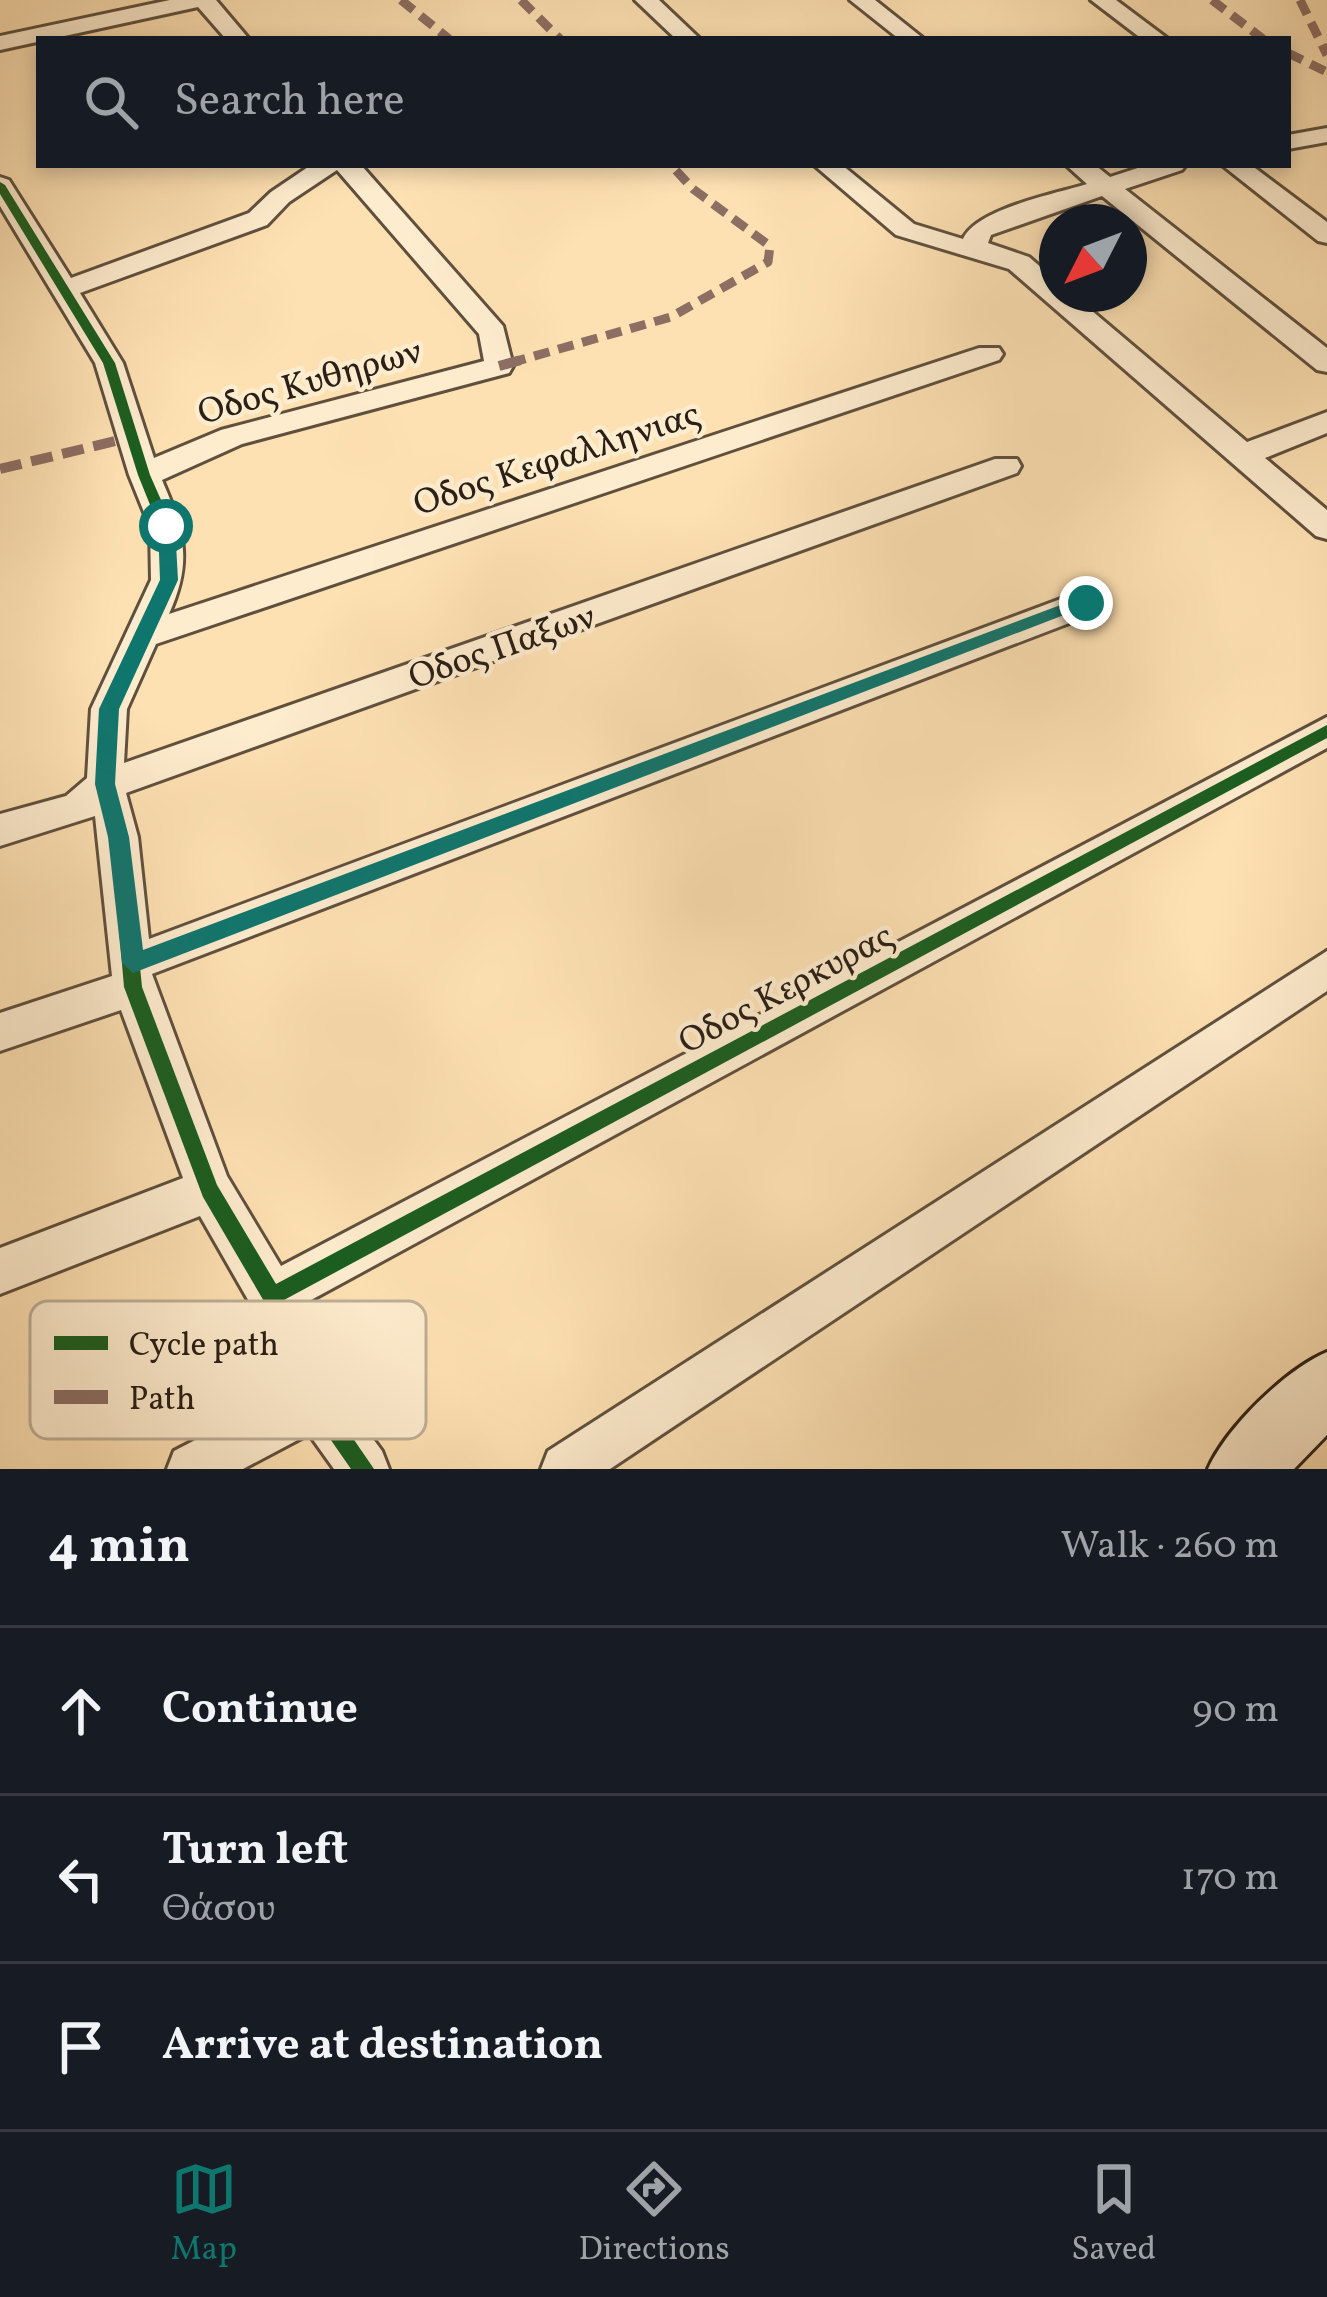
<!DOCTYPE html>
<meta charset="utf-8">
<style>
:root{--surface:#171b24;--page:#242831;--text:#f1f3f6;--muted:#9ea1a6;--line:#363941;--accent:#0f766e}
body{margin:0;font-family:Vollkorn,serif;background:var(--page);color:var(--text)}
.compass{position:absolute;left:1039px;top:204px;width:108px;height:108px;border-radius:50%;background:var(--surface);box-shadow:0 6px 18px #0003;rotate:228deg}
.stop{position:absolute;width:36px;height:36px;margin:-27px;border:9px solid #0f766e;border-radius:50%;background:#fff}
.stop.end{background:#0f766e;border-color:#fff;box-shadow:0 3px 12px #0008}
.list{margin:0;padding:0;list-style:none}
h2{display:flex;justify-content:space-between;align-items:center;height:156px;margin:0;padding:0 48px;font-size:51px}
h2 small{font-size:39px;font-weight:400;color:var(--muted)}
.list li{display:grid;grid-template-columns:78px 1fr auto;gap:36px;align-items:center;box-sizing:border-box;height:168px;padding:0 48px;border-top:3px solid var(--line)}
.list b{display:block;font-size:45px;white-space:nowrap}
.list p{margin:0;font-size:39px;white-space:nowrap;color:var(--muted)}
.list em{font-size:39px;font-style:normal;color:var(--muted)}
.icon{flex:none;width:66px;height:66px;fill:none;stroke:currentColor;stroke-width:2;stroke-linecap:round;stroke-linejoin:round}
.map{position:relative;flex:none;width:1327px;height:1469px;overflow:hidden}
.search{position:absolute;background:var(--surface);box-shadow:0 6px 18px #0003;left:36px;right:36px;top:36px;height:132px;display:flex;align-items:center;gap:30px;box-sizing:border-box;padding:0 42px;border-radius:0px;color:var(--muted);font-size:45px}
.sheet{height:660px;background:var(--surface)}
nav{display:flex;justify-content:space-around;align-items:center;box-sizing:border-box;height:168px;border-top:3px solid var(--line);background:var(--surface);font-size:33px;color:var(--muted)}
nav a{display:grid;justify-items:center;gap:6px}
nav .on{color:var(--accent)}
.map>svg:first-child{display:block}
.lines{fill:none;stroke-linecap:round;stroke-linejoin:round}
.street-casing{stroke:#5f503e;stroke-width:6}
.secondary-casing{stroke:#2a2017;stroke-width:6}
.street{fill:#feecce;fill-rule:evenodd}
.secondary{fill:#feecce;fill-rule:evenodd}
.quiet-far1{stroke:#8d6e63;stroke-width:9;stroke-dasharray:16 9;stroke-linecap:butt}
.quiet{stroke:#8d6e63;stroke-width:10;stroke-dasharray:22 10;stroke-linecap:butt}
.cycleway-casing{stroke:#feecce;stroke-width:7}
.cycleway{fill:#1b5e20;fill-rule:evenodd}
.route{fill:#0f766e}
.labels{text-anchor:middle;stroke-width:9;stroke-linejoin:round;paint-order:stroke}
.street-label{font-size:36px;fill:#2a2017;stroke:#feecce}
.key{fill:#feecce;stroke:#beaf97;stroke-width:3}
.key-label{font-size:33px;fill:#2a2017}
</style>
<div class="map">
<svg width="1327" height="1469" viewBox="0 0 1327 1469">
<rect width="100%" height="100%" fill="#fee1b3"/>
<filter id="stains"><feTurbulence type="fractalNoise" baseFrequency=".00167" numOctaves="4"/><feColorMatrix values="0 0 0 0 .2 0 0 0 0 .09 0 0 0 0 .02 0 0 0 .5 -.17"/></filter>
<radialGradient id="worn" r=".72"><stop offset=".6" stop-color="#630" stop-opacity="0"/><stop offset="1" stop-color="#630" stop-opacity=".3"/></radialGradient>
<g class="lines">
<!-- street casing -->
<g class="street-casing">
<g id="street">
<polygon points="170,0 216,0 249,39 226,39 198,7 0,50 0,36"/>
<polygon points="635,0 659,0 700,39 676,39"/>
<polygon points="850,0 875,0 924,39 899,39"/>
<polygon points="1091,0 1116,0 1168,39 1142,39"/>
<polygon points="1327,128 1327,142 1288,149 1288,135"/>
<path d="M311,165H361L503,326L513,366L509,373L242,444L162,480C184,531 193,561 169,614L979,348H999L1003,354L999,360L156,644L127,709L124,763L995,459H1017L1021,466L1017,473L126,793L138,837L149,939L1074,594L1086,591L1098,594L1103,603L1098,612L152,974L227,1176L281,1266L1327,717V748L300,1306L334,1386L382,1451L389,1469H334L309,1434L243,1469H167L174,1451L288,1392L255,1312L200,1216L0,1294V1248L183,1178L121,1010L0,1051V1013L112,976L95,816L0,846V814L66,796L87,778L91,709L151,580L150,527L129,475L95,363L0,206V177L9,180L71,278L249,213L271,192ZM337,170L479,334L484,361L221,430L154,458L123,363L80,293L267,225L289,202Z"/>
<path d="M814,165H842L914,224L963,239C976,209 1055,194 1087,184L1066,165H1095L1110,177L1147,165H1186L1182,170L1125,189L1327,348V372L1317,370L1102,196L991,235L988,243L1029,257L1057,281V294H1072L1247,442L1327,412V433L1265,458L1327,510V539L1316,536L1009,269L896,235Z"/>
<polygon points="1222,165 1251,165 1327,222 1327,243 1318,241"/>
<polygon points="1327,951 1327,991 610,1469 541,1469 548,1451"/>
</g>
</g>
<!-- secondary casing -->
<g class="secondary-casing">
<path id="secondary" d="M1327,1352V1435L1294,1469H1208C1226,1428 1286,1369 1327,1352Z"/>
</g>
<!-- street -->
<use href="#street" class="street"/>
<!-- secondary -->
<use href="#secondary" class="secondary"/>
<!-- quiet-far1 -->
<g class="quiet-far1">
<polyline points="401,0 449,39"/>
<polyline points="521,0 560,39"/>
<polyline points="1212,0 1263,39"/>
<polyline points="1300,0 1327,55"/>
<polyline points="1288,53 1327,72"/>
<polyline points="510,363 671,317 768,262 770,246 693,189 671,165"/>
</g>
<!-- quiet -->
<g class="quiet">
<polyline points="499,366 521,360"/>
<polyline points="0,469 132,437"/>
</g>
<!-- cycleway casing -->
<g class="cycleway-casing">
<polygon id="cycleway" points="0,182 5,185 115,363 150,475 173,527 175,580 116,709 113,785 127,837 142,987 217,1185 276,1284 1327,725 1327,738 284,1300 324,1396 374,1469 351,1469 310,1410 265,1303 203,1197 124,987 111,837 97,785 102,709 161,580 159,527 138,475 103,363 0,194"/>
</g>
<!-- cycleway -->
<use href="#cycleway" class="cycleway"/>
</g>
<!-- route -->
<polygon class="route" points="166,520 175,526 178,580 119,709 115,784 129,837 143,950 1079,598 1092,598 1095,603 133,973 122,963 108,837 95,784 99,709 160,580 158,526"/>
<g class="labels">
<!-- street labels -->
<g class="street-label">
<text transform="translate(309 380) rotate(-16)" y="13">Οδος Κυθηρων</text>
<text transform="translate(556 457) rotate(-18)" y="13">Οδος Κεφαλληνιας</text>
<text transform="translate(501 645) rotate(-19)" y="13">Οδος Παξων</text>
<text transform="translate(785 987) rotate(-28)" y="13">Οδος Κερκυρας</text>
</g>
</g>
<!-- legend -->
<rect x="30" y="1301" width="396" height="138" rx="18" class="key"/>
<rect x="54" y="1336" width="54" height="14" fill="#1b5e20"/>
<rect x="54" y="1390" width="54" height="14" fill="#8d6e63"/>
<g class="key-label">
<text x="129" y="1355">Cycle path</text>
<text x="129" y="1409">Path</text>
</g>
<rect width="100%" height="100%" filter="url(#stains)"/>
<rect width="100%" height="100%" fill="url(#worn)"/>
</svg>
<svg class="compass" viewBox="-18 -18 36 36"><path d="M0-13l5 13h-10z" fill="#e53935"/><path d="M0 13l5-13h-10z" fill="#9ea1a6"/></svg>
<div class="stop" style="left:166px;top:526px"></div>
<div class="stop end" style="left:1086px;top:603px"></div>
<div class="search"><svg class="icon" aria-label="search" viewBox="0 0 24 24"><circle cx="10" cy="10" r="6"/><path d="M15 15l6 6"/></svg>Search here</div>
</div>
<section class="sheet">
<h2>4 min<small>Walk · 260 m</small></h2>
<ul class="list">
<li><svg class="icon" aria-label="ahead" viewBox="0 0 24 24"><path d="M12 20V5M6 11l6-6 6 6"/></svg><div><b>Continue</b></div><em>90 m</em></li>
<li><svg class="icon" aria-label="left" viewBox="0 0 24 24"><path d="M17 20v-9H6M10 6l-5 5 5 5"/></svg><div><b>Turn left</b><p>Θάσου</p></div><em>170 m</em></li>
<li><svg class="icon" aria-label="arrive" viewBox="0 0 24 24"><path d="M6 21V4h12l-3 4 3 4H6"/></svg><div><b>Arrive at destination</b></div></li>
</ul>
</section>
<nav>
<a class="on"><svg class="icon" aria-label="map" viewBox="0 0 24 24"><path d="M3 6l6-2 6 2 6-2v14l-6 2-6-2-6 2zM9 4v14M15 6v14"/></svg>Map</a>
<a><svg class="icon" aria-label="directions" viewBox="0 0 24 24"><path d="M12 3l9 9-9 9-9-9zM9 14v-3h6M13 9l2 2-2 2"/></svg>Directions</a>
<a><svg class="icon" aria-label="saved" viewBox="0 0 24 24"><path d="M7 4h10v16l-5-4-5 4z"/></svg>Saved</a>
</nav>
